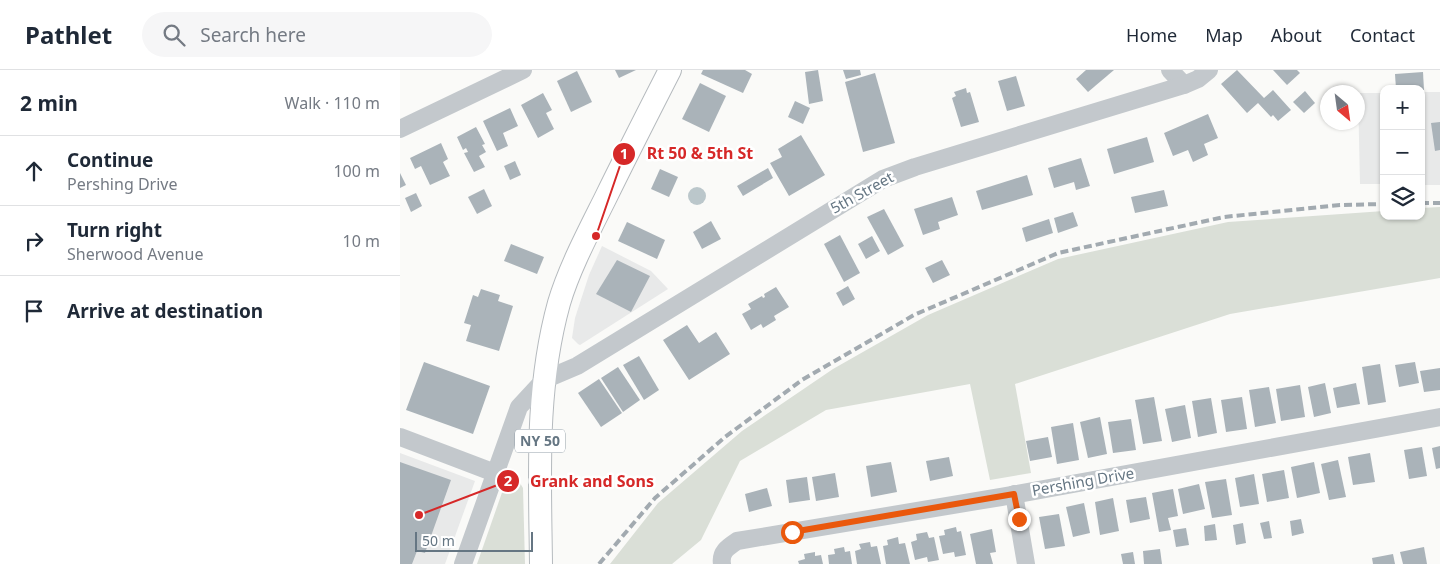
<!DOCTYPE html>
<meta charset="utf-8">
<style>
:root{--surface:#fff;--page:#f6f6f7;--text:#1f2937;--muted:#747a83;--line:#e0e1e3}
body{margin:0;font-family:"Noto Sans",sans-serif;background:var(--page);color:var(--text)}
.controls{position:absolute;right:15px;top:15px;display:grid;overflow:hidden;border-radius:10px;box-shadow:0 1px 4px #0004}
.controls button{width:45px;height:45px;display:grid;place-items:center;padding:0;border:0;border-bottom:1px solid var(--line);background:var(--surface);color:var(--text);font:25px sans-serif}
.compass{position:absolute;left:920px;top:15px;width:45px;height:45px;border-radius:50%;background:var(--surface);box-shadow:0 1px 4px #0004;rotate:151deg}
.scale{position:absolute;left:15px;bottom:12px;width:118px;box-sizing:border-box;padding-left:5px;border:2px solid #657683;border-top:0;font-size:14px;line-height:18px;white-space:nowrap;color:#657683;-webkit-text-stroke:4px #fff;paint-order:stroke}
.stop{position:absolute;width:15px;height:15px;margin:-11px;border:4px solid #ea580c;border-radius:50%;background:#fff}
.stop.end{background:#ea580c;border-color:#fff;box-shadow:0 1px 5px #0008}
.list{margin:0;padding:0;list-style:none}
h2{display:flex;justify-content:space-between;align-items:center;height:65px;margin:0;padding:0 20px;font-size:21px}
h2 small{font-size:16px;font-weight:400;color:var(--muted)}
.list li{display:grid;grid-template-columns:32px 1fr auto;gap:15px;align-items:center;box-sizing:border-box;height:70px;padding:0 20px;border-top:1px solid var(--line)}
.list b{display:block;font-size:19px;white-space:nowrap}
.list p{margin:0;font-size:16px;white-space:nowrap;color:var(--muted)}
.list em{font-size:16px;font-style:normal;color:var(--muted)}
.icon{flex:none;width:28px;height:28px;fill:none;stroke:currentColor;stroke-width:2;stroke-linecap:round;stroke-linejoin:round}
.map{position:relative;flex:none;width:1040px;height:494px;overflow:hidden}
header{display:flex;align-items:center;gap:30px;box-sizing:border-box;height:70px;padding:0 25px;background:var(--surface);border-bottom:1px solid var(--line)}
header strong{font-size:24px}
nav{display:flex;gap:28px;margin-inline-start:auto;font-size:18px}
.search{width:350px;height:45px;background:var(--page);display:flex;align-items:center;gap:12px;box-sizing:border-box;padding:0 18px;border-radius:28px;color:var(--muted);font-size:19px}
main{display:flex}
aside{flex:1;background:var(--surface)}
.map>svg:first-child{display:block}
.built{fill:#e8e9e9}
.green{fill:#dadfd7}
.water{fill:#bbc7cb}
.building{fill:#aab3b9}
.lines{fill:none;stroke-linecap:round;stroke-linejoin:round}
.major-casing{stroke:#b5babe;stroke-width:24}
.minor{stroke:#c3c8cc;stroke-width:18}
.major{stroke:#fff;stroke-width:22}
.rail{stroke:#a2aab0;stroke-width:4;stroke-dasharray:8 4;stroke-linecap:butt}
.route{stroke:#ea580c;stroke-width:6}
.labels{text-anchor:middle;stroke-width:5;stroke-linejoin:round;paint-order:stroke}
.shield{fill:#fff;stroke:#939fa8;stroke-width:1}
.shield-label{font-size:14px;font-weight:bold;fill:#657683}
.street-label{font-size:15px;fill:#657683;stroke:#fff}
.leader{fill:none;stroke:#d62828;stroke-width:2}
.callout-dot{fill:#d62828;stroke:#fff;stroke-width:2}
.mark-label{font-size:15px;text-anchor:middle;font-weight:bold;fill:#fff}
.callout-label{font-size:16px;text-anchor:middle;font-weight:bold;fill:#d62828;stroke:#fff;stroke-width:5;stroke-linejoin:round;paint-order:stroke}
</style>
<header>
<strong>Pathlet</strong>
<div class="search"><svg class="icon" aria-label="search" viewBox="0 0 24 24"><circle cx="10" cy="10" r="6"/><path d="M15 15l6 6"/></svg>Search here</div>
<nav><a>Home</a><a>Map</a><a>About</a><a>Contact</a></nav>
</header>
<main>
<aside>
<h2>2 min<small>Walk · 110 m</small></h2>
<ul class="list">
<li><svg class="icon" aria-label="ahead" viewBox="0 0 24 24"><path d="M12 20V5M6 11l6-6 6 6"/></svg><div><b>Continue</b><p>Pershing Drive</p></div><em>100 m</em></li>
<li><svg class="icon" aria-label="right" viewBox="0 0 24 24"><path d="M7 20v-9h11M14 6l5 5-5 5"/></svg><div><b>Turn right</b><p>Sherwood Avenue</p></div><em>10 m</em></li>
<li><svg class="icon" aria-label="arrive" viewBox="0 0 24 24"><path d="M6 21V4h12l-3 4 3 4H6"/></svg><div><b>Arrive at destination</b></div></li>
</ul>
</aside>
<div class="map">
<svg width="1040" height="494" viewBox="0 0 1040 494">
<rect width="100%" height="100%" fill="#fafaf8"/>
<!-- built -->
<g class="built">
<rect x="1021" y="22" width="19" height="93"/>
<polygon points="958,23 984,23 984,114 960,114"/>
<polygon points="202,176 251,201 268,219 180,275 178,274 172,268 175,248 189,205"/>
<polygon points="0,383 75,411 45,494 0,494"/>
</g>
<!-- green -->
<g class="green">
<polygon points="1040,137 1040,208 830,244 615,314 631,403 590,410 570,314 426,340 340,391 301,470 272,494 210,494 258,433 342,361 433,299 528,245 658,189 828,152 984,141 984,146 1021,146 1021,138"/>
<polygon points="112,411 120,413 123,418 125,494 77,494 105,414"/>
</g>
<!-- water -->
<circle class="water" cx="297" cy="126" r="9"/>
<!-- building -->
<g class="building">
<polygon points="215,0 236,0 219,8"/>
<polygon points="303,0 345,0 352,4 343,23 301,4"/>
<polygon points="418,0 423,31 409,34 405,2"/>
<polygon points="443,0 460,0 461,5 446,9"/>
<polygon points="686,0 714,0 688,22 676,9"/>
<polygon points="837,0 864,28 873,20 891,40 878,51 873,45 871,47 858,33 847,43 821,14"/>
<polygon points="873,0 897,0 900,3 887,15"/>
<polygon points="177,1 192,32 171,42 157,11"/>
<polygon points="1023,2 1024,20 996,19 995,4"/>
<polygon points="475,3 495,73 463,82 445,12"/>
<polygon points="616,6 625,36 607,41 598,11"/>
<polygon points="300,13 326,26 309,62 282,49"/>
<polygon points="566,18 567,23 570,22 579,52 561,57 552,28 556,26 554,22"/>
<polygon points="905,21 915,33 904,43 893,32"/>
<polygon points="143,23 152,40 146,43 154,59 138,68 121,35"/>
<polygon points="395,31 410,38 403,54 388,47"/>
<polygon points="110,38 118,56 103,63 108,76 97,81 83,51"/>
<polygon points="808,44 818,68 804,74 808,85 793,92 788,80 773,86 764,63"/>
<polygon points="1040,52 1040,80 1035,81 1031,53"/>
<polygon points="76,57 85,74 82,75 86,82 79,86 85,97 74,102 64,83 68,82 66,78 63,80 57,67"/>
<polygon points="401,65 425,105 389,126 370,93 382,87 378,79"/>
<polygon points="747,67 754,92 714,104 707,79"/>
<polygon points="41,73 48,89 43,92 50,106 30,115 21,96 15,99 10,88"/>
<polygon points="681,88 690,116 676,120 674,112 654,118 648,98"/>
<polygon points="115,91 121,105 110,110 104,96"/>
<polygon points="368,98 373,108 343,126 337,116"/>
<polygon points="260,99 278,107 269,127 251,119"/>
<polygon points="0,103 6,115 0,118"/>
<polygon points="627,105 633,125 582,140 576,121"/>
<polygon points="84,119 92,136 77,144 68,127"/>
<polygon points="764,120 768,136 735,143 731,127"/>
<polygon points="16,123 22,136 11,142 5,128"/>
<polygon points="552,127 558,145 538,152 540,159 523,165 514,139"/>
<polygon points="484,139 504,176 488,185 467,147"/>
<polygon points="673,142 678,156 658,163 654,148"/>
<polygon points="649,149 653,163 626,172 622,158"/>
<polygon points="311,151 321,169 302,179 293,162"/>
<polygon points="227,152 265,170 257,189 218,171"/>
<polygon points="440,165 460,203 444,212 424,174"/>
<polygon points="472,166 480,181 466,189 458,174"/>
<polygon points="111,174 144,187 137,204 104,191"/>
<polygon points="217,190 250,206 231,242 196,224"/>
<polygon points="542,190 550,205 533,213 525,198"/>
<polygon points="448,216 455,229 443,236 436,223"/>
<polygon points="376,217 389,237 374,246 376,250 363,258 361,254 351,260 342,244 351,239 348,234 362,226 363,228 365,227 364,224"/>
<polygon points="81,219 100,225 98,231 113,236 99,281 66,271 71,255 64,253 73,225 78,227"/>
<polygon points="287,255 299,273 316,262 330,284 289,310 263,270"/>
<polygon points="239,286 259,320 244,330 223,295"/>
<polygon points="24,292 90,316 73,364 6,340"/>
<polygon points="1015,292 1019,313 999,317 995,295"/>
<polygon points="980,294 986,332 968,335 962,297"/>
<polygon points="218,297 240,330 223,342 201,308"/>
<polygon points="1040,298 1040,320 1024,322 1020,301"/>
<polygon points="199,309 222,343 201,357 178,323"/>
<polygon points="925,313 931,343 914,347 908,317"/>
<polygon points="956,313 960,334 937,338 933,318"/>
<polygon points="900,315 905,347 881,351 876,319"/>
<polygon points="869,317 876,353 855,357 849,320"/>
<polygon points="754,327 762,371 743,374 735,330"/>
<polygon points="842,327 847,359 826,362 821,330"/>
<polygon points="811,328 817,363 798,367 792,331"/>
<polygon points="785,335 791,368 772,372 765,339"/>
<polygon points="700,347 707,384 688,388 680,352"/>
<polygon points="731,349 736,380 713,383 708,352"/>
<polygon points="673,353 679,390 657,394 651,357"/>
<polygon points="648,367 652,387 630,391 626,371"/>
<polygon points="1040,376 1040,398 1036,399 1032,378"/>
<polygon points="1022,377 1027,406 1009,409 1004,380"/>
<polygon points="970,383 975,412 953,415 948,387"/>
<polygon points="549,387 553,406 530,411 526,391"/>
<polygon points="938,390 946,427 929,430 921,394"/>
<polygon points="0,392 51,410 25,483 17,481 12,494 0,494"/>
<polygon points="491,392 497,422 471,427 466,396"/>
<polygon points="914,392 920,423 897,428 891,397"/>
<polygon points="884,400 889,428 867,432 862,404"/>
<polygon points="435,403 439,427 416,431 412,407"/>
<polygon points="854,404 859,434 840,437 835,408"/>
<polygon points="407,407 410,430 389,433 386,410"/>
<polygon points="826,409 832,445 812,448 805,412"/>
<polygon points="799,414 805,439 783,444 778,419"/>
<polygon points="367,418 372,436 349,442 345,424"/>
<polygon points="773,419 778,446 768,448 771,460 759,462 752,423"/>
<polygon points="746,427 750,449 730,453 726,430"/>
<polygon points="713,428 719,461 700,465 695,432"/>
<polygon points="684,433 690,463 673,467 666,437"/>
<polygon points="659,444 665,476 645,479 639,447"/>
<polygon points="901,449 904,463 892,466 890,451"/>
<polygon points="869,451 872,468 864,469 860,453"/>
<polygon points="843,453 846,473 836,475 833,455"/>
<polygon points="815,454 817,470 805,471 804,456"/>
<polygon points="556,457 557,462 561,461 566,485 555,487 554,482 543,484 539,466 545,465 544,460"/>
<polygon points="786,458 789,475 776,477 773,460"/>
<polygon points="592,459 596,482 590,483 593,494 576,494 570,464"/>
<polygon points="527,462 529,468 534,467 539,490 528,492 527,487 515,490 511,472 517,470 516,464"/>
<polygon points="498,467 499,474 505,473 510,494 486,494 483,476 488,475 487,470"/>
<polygon points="470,472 471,477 477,476 481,494 457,494 455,481 461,479 459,474"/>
<polygon points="444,477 445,482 450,481 452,494 429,494 428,485 435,484 434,479"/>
<polygon points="1024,477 1027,494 1003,494 1000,482"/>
<polygon points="760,479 762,494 744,494 743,481"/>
<polygon points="415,482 415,486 421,485 423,494 399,494 398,491 405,489 404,484"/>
<polygon points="733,482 735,494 723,494 721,484"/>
<polygon points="993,484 995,494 973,494 972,488"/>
</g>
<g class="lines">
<!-- major casing -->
<g class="major-casing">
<path id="major" d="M141,494C140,405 135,320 159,233C169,199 189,161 205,129C226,86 248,43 270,0"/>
</g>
<!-- minor -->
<g class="minor">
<polyline points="770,0 784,15"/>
<polyline points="0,59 123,0"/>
<polyline points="0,367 95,403"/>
<polyline points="614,424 626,494"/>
<polyline points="63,494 119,337 144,310 177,296 483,109 515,97 784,15 798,9 809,0"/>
<path d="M322,494C320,482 328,477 337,471L601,427L1040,347"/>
</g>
<!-- major -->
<use href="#major" class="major"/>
<!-- rail -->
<g class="rail">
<polyline points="1021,133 1040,133"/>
<polyline points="199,494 255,428 325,367 402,310 514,245 658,183 824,147 940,135 984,134"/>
</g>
</g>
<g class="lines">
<!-- route -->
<polyline class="route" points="392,462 614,424 619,449"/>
</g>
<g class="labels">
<!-- shield labels -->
<rect class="shield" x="115" y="359.5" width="50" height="23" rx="4"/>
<g class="shield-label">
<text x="140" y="376">NY 50</text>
</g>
<!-- street labels -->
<g class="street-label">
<text transform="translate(462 123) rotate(-29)" y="5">5th Street</text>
<text transform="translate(683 412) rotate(-10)" y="5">Pershing Drive</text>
</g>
</g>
<!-- callouts -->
<path class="leader" d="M196 166L224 84M19 445L108 411"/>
<g class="callout-dot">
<circle cx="196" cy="166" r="5"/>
<circle cx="19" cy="445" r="5"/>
<circle cx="224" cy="84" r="12"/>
<circle cx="108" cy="411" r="12"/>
</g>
<g class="mark-label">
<text x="224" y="89">1</text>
<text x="108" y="416">2</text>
</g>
<g class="callout-label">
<text x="300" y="89">Rt 50 &amp; 5th St</text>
<text x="192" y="417">Grank and Sons</text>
</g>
</svg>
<div class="controls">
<button>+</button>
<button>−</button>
<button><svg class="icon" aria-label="layers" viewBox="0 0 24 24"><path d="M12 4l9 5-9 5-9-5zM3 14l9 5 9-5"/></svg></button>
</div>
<svg class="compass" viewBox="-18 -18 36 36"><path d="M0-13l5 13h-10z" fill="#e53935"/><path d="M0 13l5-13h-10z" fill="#747a83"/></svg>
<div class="scale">50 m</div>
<div class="stop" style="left:392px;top:462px"></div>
<div class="stop end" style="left:619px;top:449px"></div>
</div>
</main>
